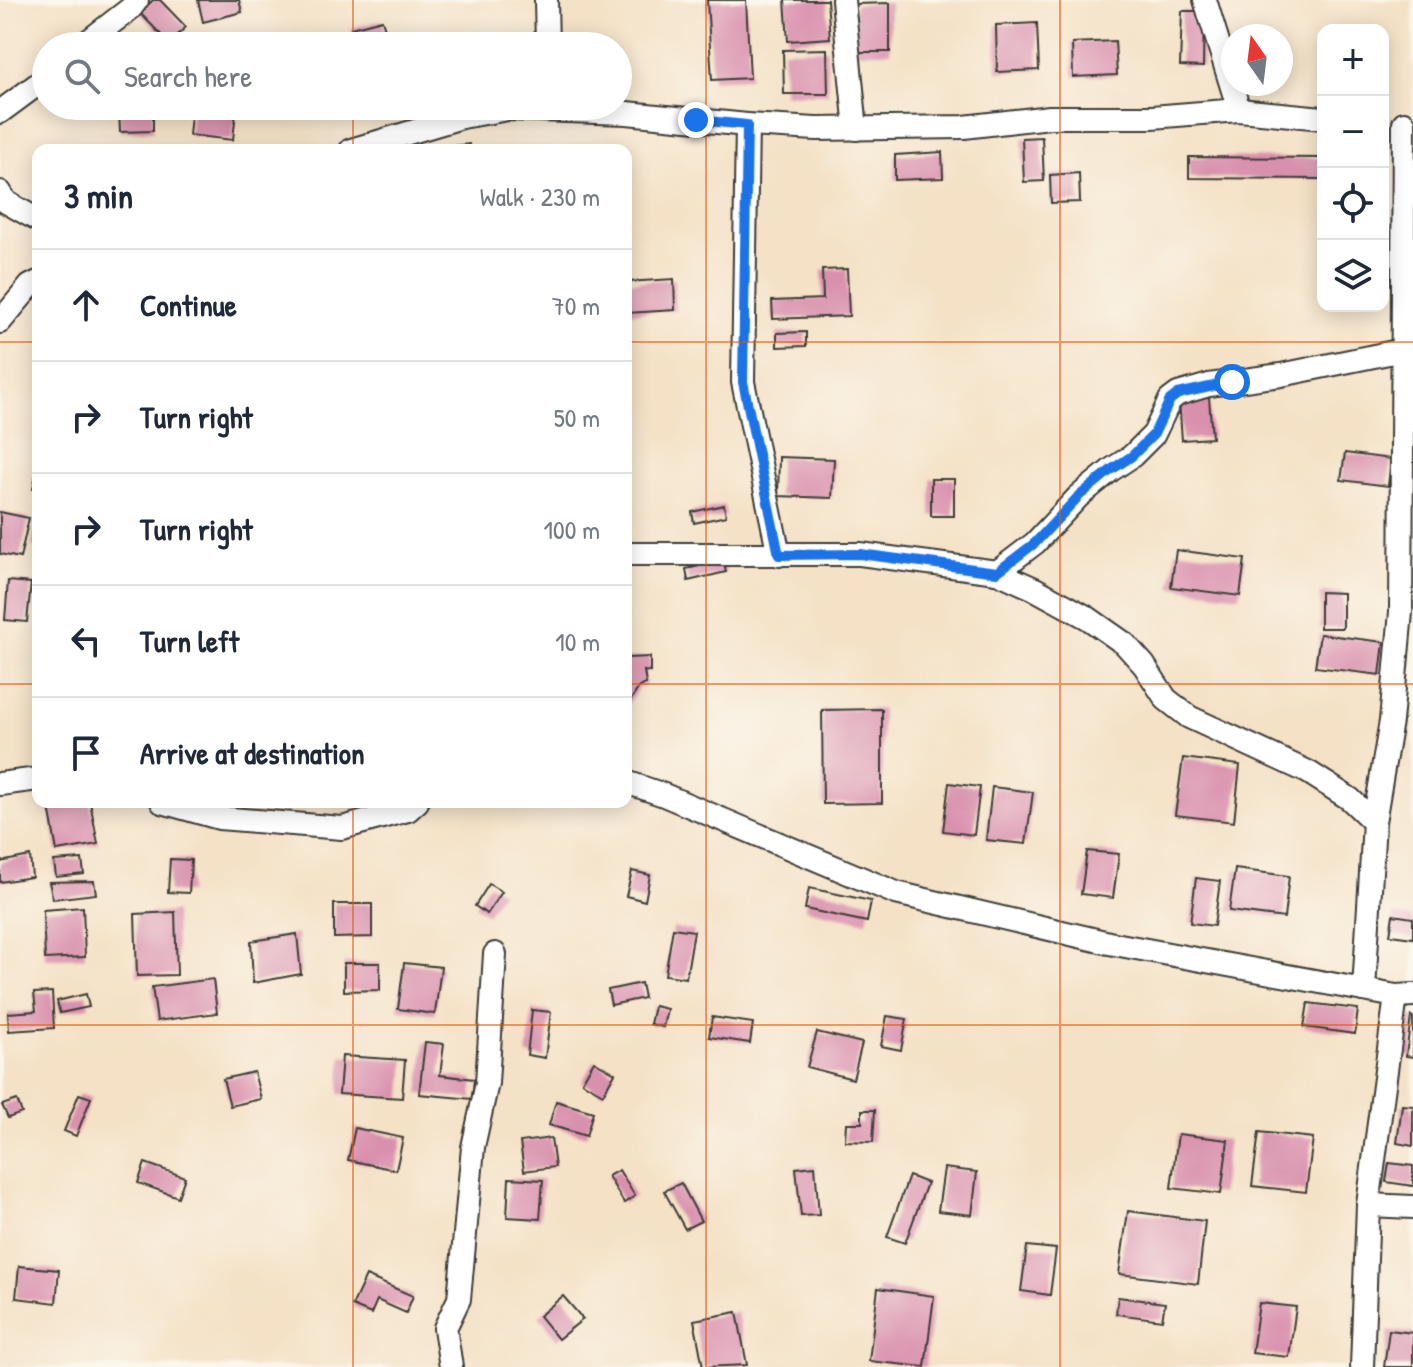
<!DOCTYPE html>
<meta charset="utf-8">
<style>
:root{--surface:#fff;--page:#f2f2f3;--text:#1f2937;--muted:#747a83;--line:#e0e1e3}
body{margin:0;font-family:"Patrick Hand",sans-serif;background:var(--page);color:var(--text)}
.controls{position:absolute;right:24px;top:24px;display:grid;overflow:hidden;border-radius:16px;box-shadow:0 4px 20px #0003}
.controls button{width:72px;height:72px;display:grid;place-items:center;padding:0;border:0;border-bottom:2px solid var(--line);background:var(--surface);color:var(--text);font:40px sans-serif}
.compass{position:absolute;left:1221px;top:24px;width:72px;height:72px;border-radius:50%;background:var(--surface);box-shadow:0 4px 20px #0003;rotate:346deg}
.stop{position:absolute;width:24px;height:24px;margin:-18px;border:6px solid #1a73e8;border-radius:50%;background:#fff}
.stop.end{background:#1a73e8;border-color:#fff;box-shadow:0 2px 8px #0008}
.list{margin:0;padding:0;list-style:none}
h2{display:flex;justify-content:space-between;align-items:center;height:104px;margin:0;padding:0 32px;font-size:34px}
h2 small{font-size:26px;font-weight:400;color:var(--muted)}
.list li{display:grid;grid-template-columns:52px 1fr auto;gap:24px;align-items:center;box-sizing:border-box;height:112px;padding:0 32px;border-top:2px solid var(--line)}
.list b{display:block;font-size:30px;white-space:nowrap}
.list em{font-size:26px;font-style:normal;color:var(--muted)}
.icon{flex:none;width:44px;height:44px;fill:none;stroke:currentColor;stroke-width:2;stroke-linecap:round;stroke-linejoin:round}
.map{position:relative;flex:none;width:1413px;height:1367px;overflow:hidden}
.search{position:absolute;background:var(--surface);box-shadow:0 4px 20px #0003;left:32px;top:32px;width:600px;height:88px;display:flex;align-items:center;gap:20px;box-sizing:border-box;padding:0 28px;border-radius:44px;color:var(--muted);font-size:30px}
.panel{position:absolute;background:var(--surface);box-shadow:0 4px 20px #0003;left:32px;top:144px;width:600px;height:664px;border-radius:16px}
.map>svg:first-child{display:block}
.building{fill:#d990ad}
.lines{fill:none;stroke-linecap:round;stroke-linejoin:round}
.minor-casing{stroke:#3c3a36;stroke-width:26}
.minor{stroke:#fff;stroke-width:22}
.route{stroke:#1a73e8;stroke-width:10}
.grid{fill:none;stroke:#de560d;stroke-width:2;stroke-opacity:0.55}
</style>
<div class="map">
<svg width="1413" height="1367" viewBox="0 0 1413 1367">
<rect width="100%" height="100%" fill="#fbf7ec"/>
<filter id="ink" filterUnits="userSpaceOnUse"><feTurbulence type="fractalNoise" baseFrequency=".0125" numOctaves="2"/><feDisplacementMap in="SourceGraphic" scale="16" xChannelSelector="R" yChannelSelector="G"/><feConvolveMatrix kernelMatrix="1 2 1 2 8 2 1 2 1" color-interpolation-filters="sRGB"/></filter>
<filter id="wash" filterUnits="userSpaceOnUse"><feTurbulence type="fractalNoise" baseFrequency=".006" numOctaves="4" result="noise"/><feDisplacementMap in="SourceGraphic" scale="32" xChannelSelector="R" yChannelSelector="G"/><feGaussianBlur stdDeviation="1.8" result="paint"/><feColorMatrix in="noise" values="0 0 0 0 0 0 0 0 0 0 0 0 0 0 0 0 0 1.4 0 .05"/><feComposite in="paint" operator="in"/></filter>
<g filter="url(#wash)">
<rect width="100%" height="100%" fill="#f4e1c6"/>
<g id="blocks">
<!-- building -->
<g class="building">
<polygon points="153,0 160,0 186,27 169,43 140,13"/>
<polygon points="198,0 239,0 242,12 203,22"/>
<polygon points="707,0 746,0 750,78 712,80"/>
<polygon points="785,0 827,0 830,38 788,41"/>
<polygon points="890,3 890,52 856,52 855,4"/>
<polygon points="1182,11 1204,11 1203,67 1180,66"/>
<polygon points="382,20 388,38 356,46 351,28"/>
<polygon points="1037,23 1039,70 997,72 996,25"/>
<polygon points="1115,41 1117,75 1073,77 1072,43"/>
<polygon points="827,49 828,94 784,94 783,50"/>
<polygon points="192,106 236,111 233,140 189,135"/>
<polygon points="153,109 153,131 120,132 119,110"/>
<polygon points="1042,137 1044,181 1024,182 1022,138"/>
<polygon points="469,144 470,150 433,150 433,148"/>
<polygon points="942,152 943,178 895,180 895,155"/>
<polygon points="1189,157 1323,158 1323,179 1189,178"/>
<polygon points="1079,173 1080,202 1051,203 1050,175"/>
<polygon points="847,269 849,316 773,319 772,301 823,299 822,270"/>
<polygon points="674,279 675,310 627,313 626,282"/>
<polygon points="806,332 806,346 777,347 777,333"/>
<polygon points="1209,397 1212,438 1182,440 1179,400"/>
<polygon points="1345,453 1391,459 1388,486 1341,480"/>
<polygon points="779,457 834,459 832,498 778,496"/>
<polygon points="37,470 38,470 38,490 33,489"/>
<rect x="931" y="479" width="23" height="37"/>
<polygon points="724,505 726,516 694,523 692,512"/>
<polygon points="0,512 29,518 20,558 0,554"/>
<polygon points="36,519 38,519 38,547 32,547"/>
<polygon points="1176,550 1245,559 1240,596 1171,587"/>
<polygon points="723,561 726,572 688,581 686,569"/>
<polygon points="8,581 31,583 27,622 5,620"/>
<polygon points="1320,592 1343,593 1343,628 1320,628"/>
<polygon points="1320,634 1384,642 1380,675 1315,667"/>
<polygon points="650,657 650,672 644,671 646,684 639,687 626,708 626,658"/>
<polygon points="882,709 882,803 823,804 822,710"/>
<polygon points="1183,758 1240,765 1234,822 1175,815"/>
<polygon points="949,783 980,787 974,835 943,831"/>
<polygon points="992,787 1033,792 1026,844 986,840"/>
<polygon points="48,802 90,802 98,844 57,851"/>
<polygon points="1087,851 1119,854 1113,898 1081,894"/>
<polygon points="30,856 32,877 0,882 0,862"/>
<polygon points="82,859 84,874 56,877 54,861"/>
<polygon points="170,859 191,860 189,893 168,892"/>
<polygon points="1235,869 1289,876 1284,918 1229,911"/>
<polygon points="632,871 650,875 645,901 626,896"/>
<polygon points="1196,878 1220,881 1214,926 1190,923"/>
<polygon points="94,881 96,894 53,899 49,882"/>
<polygon points="489,884 502,892 487,914 475,906"/>
<polygon points="809,888 871,901 867,922 805,909"/>
<polygon points="334,904 372,904 372,937 334,938"/>
<polygon points="83,907 85,957 45,959 43,910"/>
<polygon points="175,912 177,975 137,976 135,914"/>
<polygon points="1393,915 1413,918 1413,938 1390,935"/>
<polygon points="673,928 694,931 686,978 665,975"/>
<polygon points="297,934 301,974 253,983 251,941"/>
<polygon points="344,963 380,963 380,990 344,991"/>
<polygon points="404,963 441,967 435,1014 398,1009"/>
<polygon points="213,979 217,1013 157,1021 152,987"/>
<polygon points="641,983 644,998 611,1005 608,990"/>
<polygon points="52,992 54,1028 9,1031 8,1013 36,1011 34,993"/>
<polygon points="86,994 89,1007 60,1013 57,1001"/>
<polygon points="1308,1003 1358,1009 1355,1034 1304,1027"/>
<polygon points="654,1006 667,1009 663,1027 650,1024"/>
<polygon points="532,1010 551,1012 545,1058 527,1055"/>
<polygon points="887,1016 907,1019 901,1050 881,1046"/>
<polygon points="1411,1016 1413,1017 1413,1057 1406,1056"/>
<polygon points="712,1017 753,1023 750,1043 709,1037"/>
<polygon points="817,1032 862,1043 853,1079 807,1067"/>
<polygon points="425,1042 444,1044 440,1075 474,1079 472,1099 419,1094"/>
<polygon points="342,1056 405,1060 402,1098 339,1094"/>
<polygon points="594,1061 615,1073 603,1094 582,1082"/>
<polygon points="254,1072 261,1099 230,1106 223,1079"/>
<polygon points="79,1094 91,1098 76,1136 64,1131"/>
<polygon points="17,1100 22,1113 8,1118 2,1105"/>
<polygon points="556,1101 593,1112 586,1136 549,1125"/>
<polygon points="1402,1105 1413,1106 1413,1146 1397,1143"/>
<polygon points="862,1110 875,1110 873,1142 845,1141 846,1123 862,1123"/>
<polygon points="355,1128 403,1138 396,1170 348,1160"/>
<polygon points="1259,1132 1313,1138 1306,1192 1252,1186"/>
<polygon points="1178,1134 1228,1140 1221,1194 1171,1188"/>
<polygon points="551,1138 555,1167 524,1171 520,1142"/>
<polygon points="145,1163 185,1177 178,1197 138,1183"/>
<polygon points="1389,1163 1413,1166 1413,1186 1386,1182"/>
<polygon points="815,1166 819,1215 801,1216 796,1168"/>
<polygon points="944,1168 977,1172 972,1215 938,1211"/>
<polygon points="619,1170 635,1196 624,1203 608,1176"/>
<polygon points="909,1176 927,1183 905,1243 887,1237"/>
<polygon points="509,1178 543,1180 540,1219 507,1217"/>
<polygon points="681,1183 701,1221 685,1229 664,1191"/>
<polygon points="1128,1211 1205,1221 1198,1284 1119,1274"/>
<polygon points="1027,1246 1056,1249 1050,1295 1021,1291"/>
<polygon points="19,1266 59,1270 56,1303 16,1298"/>
<polygon points="366,1276 413,1296 406,1313 377,1300 371,1314 352,1306"/>
<polygon points="878,1288 934,1296 925,1367 869,1361"/>
<polygon points="563,1296 583,1319 558,1339 539,1316"/>
<polygon points="1118,1297 1165,1303 1162,1320 1116,1314"/>
<polygon points="1259,1303 1296,1307 1289,1357 1252,1353"/>
<polygon points="737,1312 747,1365 703,1367 694,1320"/>
<polygon points="1389,1330 1413,1333 1413,1367 1384,1367"/>
</g>
</g>
</g>
<g filter="url(#ink)">
<use href="#blocks" fill-opacity="0" stroke="#3c3a36" stroke-width="2"/>
<g class="lines">
<!-- minor casing -->
<g class="minor-casing">
<g id="minor">
<polyline points="546,0 547,46"/>
<polyline points="843,0 856,129"/>
<polyline points="1205,0 1239,110"/>
<polyline points="82,46 131,8 137,0"/>
<polyline points="0,112 46,78"/>
<polyline points="747,125 743,382 779,555"/>
<polyline points="351,150 462,117 508,109 627,113 747,125 816,129 964,127 1050,117 1152,117 1239,110 1323,118"/>
<polyline points="0,192 6,202 38,220"/>
<polyline points="0,322 30,286 38,282"/>
<polyline points="626,554 860,554 997,572 1035,589 1088,618 1125,644 1144,665 1166,699 1189,717 1308,772 1350,799 1374,822"/>
<polyline points="997,572 1035,543 1078,497 1111,470 1132,456 1154,434 1170,400 1178,394 1209,385 1281,375 1413,348"/>
<polyline points="626,782 664,795 896,893 1109,943 1396,996 1413,995"/>
<polyline points="0,784 38,779"/>
<polyline points="162,802 219,818 342,828 408,810 417,802"/>
<polyline points="1364,990 1374,822 1391,721 1401,612 1404,123"/>
<polyline points="1368,1205 1413,1207"/>
<polyline points="451,1367 445,1328 459,1299 473,1147 487,1083 495,954"/>
<polyline points="1362,1367 1368,1205 1396,996"/>
</g>
</g>
<!-- minor -->
<use href="#minor" class="minor"/>
</g>
</g>
<g class="lines" filter="url(#ink)">
<!-- route -->
<polyline class="route" points="696,120 747,125 743,382 779,555 860,554 997,572 1035,543 1078,497 1111,470 1132,456 1154,434 1170,400 1178,394 1232,382"/>
</g>
<!-- grid -->
<path class="grid" d="M353,0V46M706,0V1367M1060,0V1367M353,106V150M0,342H38M626,342H1413M0,684H38M626,684H1413M353,802V1367M0,1025H1413"/>
</svg>
<div class="controls">
<button>+</button>
<button>−</button>
<button><svg class="icon" aria-label="locate" viewBox="0 0 24 24"><circle cx="12" cy="12" r="6"/><path d="M12 2v4M12 18v4M2 12h4M18 12h4"/></svg></button>
<button><svg class="icon" aria-label="layers" viewBox="0 0 24 24"><path d="M12 4l9 5-9 5-9-5zM3 14l9 5 9-5"/></svg></button>
</div>
<svg class="compass" viewBox="-18 -18 36 36"><path d="M0-13l5 13h-10z" fill="#e53935"/><path d="M0 13l5-13h-10z" fill="#747a83"/></svg>
<div class="stop" style="left:1232px;top:382px"></div>
<div class="stop end" style="left:696px;top:120px"></div>
<div class="search"><svg class="icon" aria-label="search" viewBox="0 0 24 24"><circle cx="10" cy="10" r="6"/><path d="M15 15l6 6"/></svg>Search here</div>
<section class="panel">
<h2>3 min<small>Walk · 230 m</small></h2>
<ul class="list">
<li><svg class="icon" aria-label="ahead" viewBox="0 0 24 24"><path d="M12 20V5M6 11l6-6 6 6"/></svg><div><b>Continue</b></div><em>70 m</em></li>
<li><svg class="icon" aria-label="right" viewBox="0 0 24 24"><path d="M7 20v-9h11M14 6l5 5-5 5"/></svg><div><b>Turn right</b></div><em>50 m</em></li>
<li><svg class="icon" aria-label="right" viewBox="0 0 24 24"><path d="M7 20v-9h11M14 6l5 5-5 5"/></svg><div><b>Turn right</b></div><em>100 m</em></li>
<li><svg class="icon" aria-label="left" viewBox="0 0 24 24"><path d="M17 20v-9H6M10 6l-5 5 5 5"/></svg><div><b>Turn left</b></div><em>10 m</em></li>
<li><svg class="icon" aria-label="arrive" viewBox="0 0 24 24"><path d="M6 21V4h12l-3 4 3 4H6"/></svg><div><b>Arrive at destination</b></div></li>
</ul>
</section>
</div>
